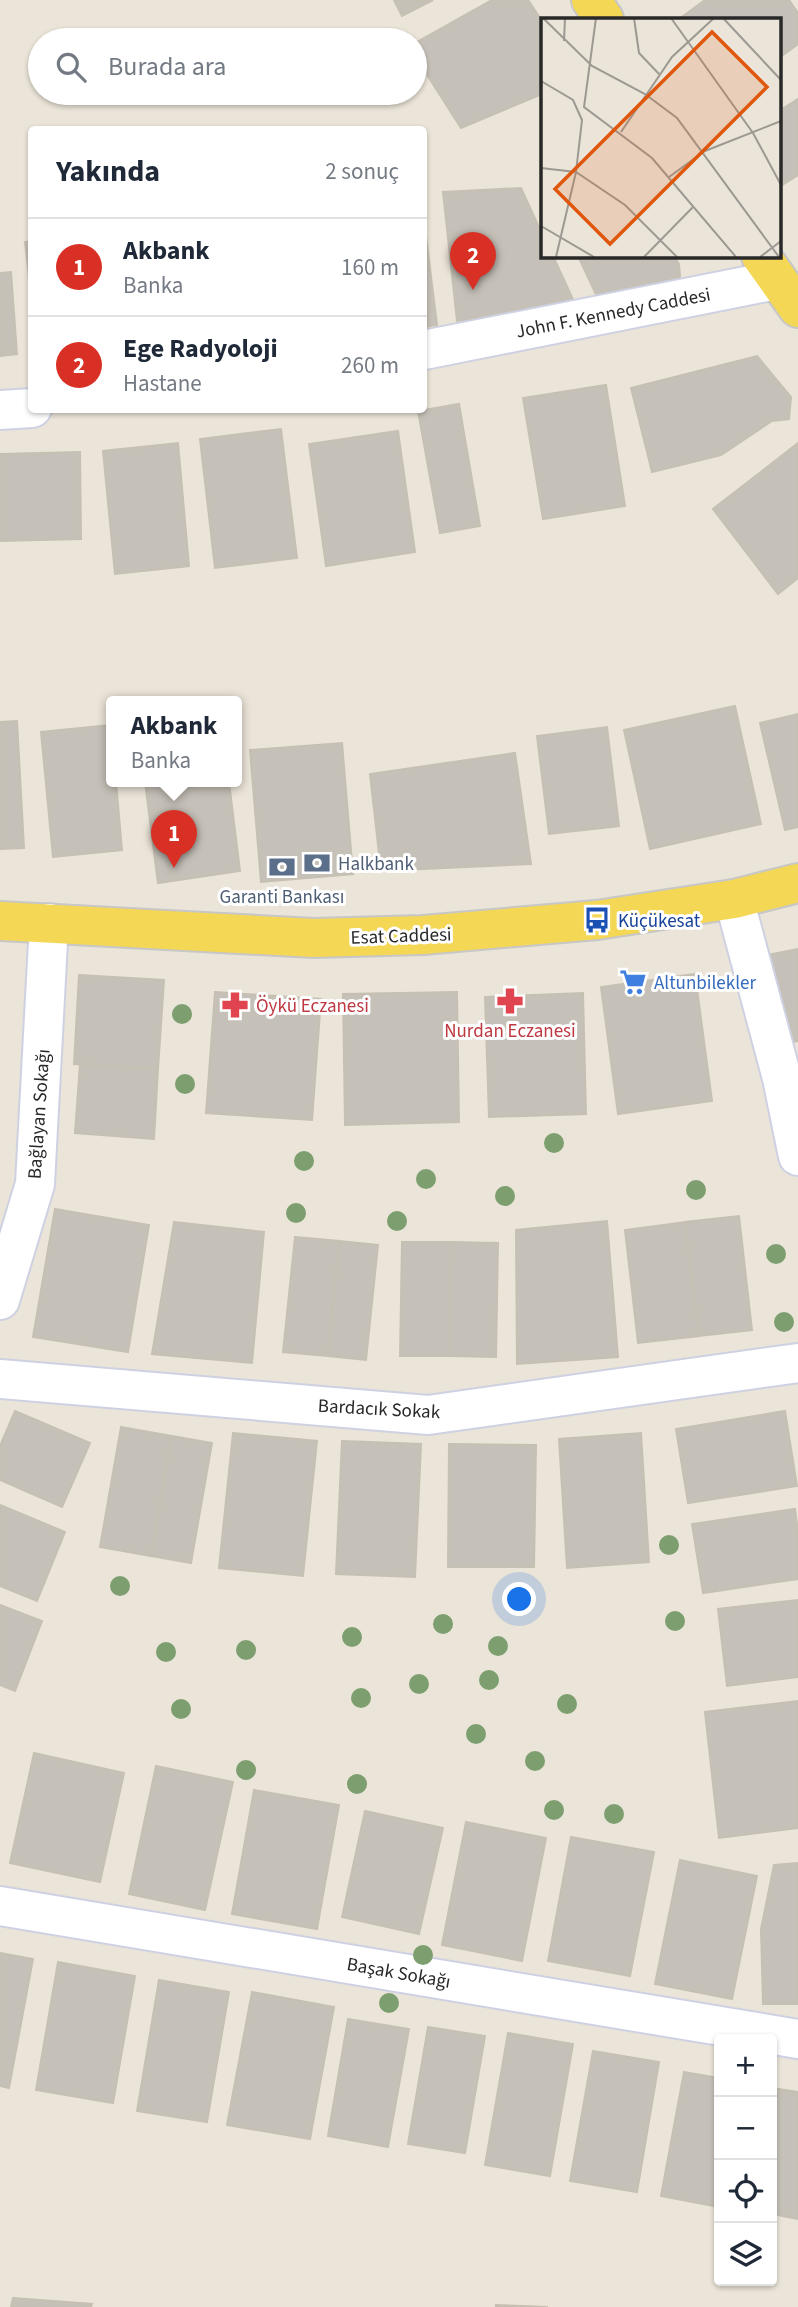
<!DOCTYPE html>
<html lang="tr">
<meta charset="utf-8">
<style>
:root{--surface:#fff;--page:#f6f6f7;--text:#1f2937;--muted:#747a83;--line:#e0e1e3;--accent:#d93025}
body{margin:0;font-family:"Source Sans 3",sans-serif;background:var(--page);color:var(--text)}
.controls{position:absolute;right:21px;bottom:21px;display:grid;overflow:hidden;border-radius:7px;box-shadow:0 2px 5px #0004}
.controls button{width:63px;height:63px;display:grid;place-items:center;padding:0;border:0;border-bottom:2px solid var(--line);background:var(--surface);color:var(--text);font:35px sans-serif}
.you{position:absolute;left:520px;top:1600px;width:24px;height:24px;margin:-18px;border:5px solid #fff;border-radius:50%;background:#1a73e8;box-shadow:0 0 0 10px #1a73e833}
.badge{display:grid;place-items:center;width:46px;height:46px;border-radius:50%;background:var(--accent);color:#fff;font-size:23px;font-weight:700}
.pin{position:absolute;translate:-50% -58px;filter:drop-shadow(0 2px 4px #0008)}
.pin::after{content:'';position:absolute;top:37px;width:24px;height:21px;background:inherit;clip-path:polygon(0 0,100% 0,50% 100%)}
.popup{position:absolute;left:106px;top:696px;width:136px;height:91px;box-sizing:border-box;display:grid;place-content:center;border-radius:7px;background:var(--surface);filter:drop-shadow(0 2px 5px #0005);font-size:23px;white-space:nowrap;color:var(--muted)}
.popup b{font-size:26px;color:var(--text)}
.popup::after{content:'';position:absolute;left:50%;top:100%;margin-left:-14px;border:14px solid transparent;border-top-color:var(--surface)}
.list{margin:0;padding:0;list-style:none}
h2{display:flex;justify-content:space-between;align-items:center;height:91px;margin:0;padding:0 28px;font-size:30px}
h2 small{font-size:23px;font-weight:400;color:var(--muted)}
.list li{display:grid;grid-template-columns:46px 1fr auto;gap:21px;align-items:center;box-sizing:border-box;height:98px;padding:0 28px;border-top:2px solid var(--line)}
.list b{display:block;font-size:26px;white-space:nowrap}
.list p{margin:0;font-size:23px;white-space:nowrap;color:var(--muted)}
.list em{font-size:23px;font-style:normal;color:var(--muted)}
.icon{flex:none;width:38px;height:38px;fill:none;stroke:currentColor;stroke-width:2;stroke-linecap:round;stroke-linejoin:round}
.map{position:relative;flex:none;width:798px;height:2307px;overflow:hidden}
.search{position:absolute;background:var(--surface);box-shadow:0 2px 5px #0004;left:28px;top:28px;width:399px;height:77px;display:flex;align-items:center;gap:18px;box-sizing:border-box;padding:0 24px;border-radius:38px;color:var(--muted);font-size:26px}
.panel{position:absolute;background:var(--surface);box-shadow:0 2px 5px #0004;left:28px;top:126px;width:399px;height:287px;border-radius:7px}
.map>svg:first-child{display:block}
.building{fill:#c6c1b8;stroke:#c6c0b2;stroke-width:2}
.lines{fill:none;stroke-linecap:round;stroke-linejoin:round}
.minor-casing{stroke:#ced1e2;stroke-width:42}
.major-casing{stroke:#c7c7c7;stroke-width:42}
.minor{stroke:#fff;stroke-width:38}
.major{stroke:#f4d754;stroke-width:38}
.tree{fill:#7d9e6e}
.labels{text-anchor:middle;stroke-width:6;stroke-linejoin:round;paint-order:stroke}
.street-label{font-size:19px;fill:#282828;stroke:#fff}
.service-label{font-size:19px;fill:#4e5e75;stroke:#fff;text-anchor:start}
.transit-label{font-size:19px;fill:#164399;stroke:#fff;text-anchor:start}
.shop-label{font-size:19px;fill:#366cbe;stroke:#fff;text-anchor:start}
.health-label{font-size:19px;fill:#be3a42;stroke:#fff;text-anchor:start}
.inset-road{fill:none;stroke:#9d9992;stroke-width:2}
.view{fill:#de570d;fill-opacity:0.15;stroke:#de570d;stroke-width:3.5}
.inset-edge{fill:none;stroke:#282828;stroke-width:3.5}
</style>
<div class="map">
<svg width="798" height="2307" viewBox="0 0 798 2307">
<rect width="100%" height="100%" fill="#ebe4d8"/>
<!-- building -->
<g class="building">
<polygon points="394,0 433,0 402,16"/>
<polygon points="492,0 528,0 542,21 542,94 461,128 415,56 415,43"/>
<polygon points="705,0 789,0 798,13 798,44 779,58 779,19 679,19"/>
<polygon points="798,99 798,175 779,187 779,111"/>
<polygon points="521,188 542,234 542,256 553,256 576,306 457,321 443,192"/>
<polygon points="424,220 437,325 424,327"/>
<polygon points="32,241 32,302 25,242"/>
<polygon points="578,256 674,256 679,264 680,277 672,282 600,303"/>
<polygon points="11,272 17,354 0,356 0,273"/>
<polygon points="757,356 791,397 789,419 772,421 721,455 652,472 631,388"/>
<polygon points="606,385 625,506 543,519 523,398"/>
<polygon points="459,404 480,526 440,533 418,411"/>
<polygon points="281,429 297,558 215,568 200,439"/>
<polygon points="398,431 415,552 326,566 309,444"/>
<polygon points="178,443 189,566 115,574 103,451"/>
<polygon points="798,443 798,578 778,594 713,509"/>
<polygon points="80,452 81,539 0,541 0,454"/>
<polygon points="735,706 761,824 650,849 624,730"/>
<polygon points="798,714 798,827 785,830 760,723"/>
<polygon points="17,721 24,848 0,849 0,722"/>
<polygon points="110,725 111,782 116,782 122,850 53,857 41,732"/>
<polygon points="607,727 619,826 549,834 537,736"/>
<polygon points="342,743 353,874 261,882 250,750"/>
<polygon points="515,753 531,864 381,871 370,774"/>
<polygon points="145,782 229,782 240,871 158,883"/>
<polygon points="798,949 798,1041 783,1044 767,955"/>
<polygon points="695,974 712,1101 618,1114 601,987"/>
<polygon points="79,975 164,980 158,1069 74,1064"/>
<polygon points="215,992 321,999 312,1120 206,1113"/>
<polygon points="457,992 459,1122 345,1125 343,994"/>
<polygon points="583,993 586,1114 489,1117 485,997"/>
<polygon points="80,1064 158,1069 154,1139 75,1133"/>
<polygon points="55,1209 149,1225 128,1352 33,1337"/>
<polygon points="739,1216 752,1330 699,1336 685,1222"/>
<polygon points="607,1221 618,1357 517,1364 516,1230"/>
<polygon points="174,1222 264,1232 252,1363 152,1354"/>
<polygon points="685,1222 699,1336 638,1343 625,1230"/>
<polygon points="295,1237 339,1241 328,1356 283,1352"/>
<polygon points="339,1241 378,1245 366,1360 328,1356"/>
<polygon points="402,1242 451,1242 450,1356 400,1356"/>
<polygon points="451,1242 498,1243 496,1357 450,1356"/>
<polygon points="15,1411 90,1443 62,1507 0,1480 0,1446"/>
<polygon points="785,1411 797,1486 688,1503 676,1429"/>
<polygon points="121,1427 172,1436 151,1556 100,1547"/>
<polygon points="233,1433 317,1441 303,1576 219,1568"/>
<polygon points="641,1433 649,1562 567,1568 559,1439"/>
<polygon points="172,1436 212,1443 191,1563 151,1556"/>
<polygon points="342,1441 421,1444 415,1577 336,1574"/>
<polygon points="449,1444 536,1445 534,1567 448,1567"/>
<polygon points="0,1505 65,1532 37,1601 0,1586"/>
<polygon points="795,1509 798,1532 798,1579 703,1593 692,1524"/>
<polygon points="798,1600 798,1677 727,1686 718,1609"/>
<polygon points="0,1605 42,1621 15,1691 0,1685"/>
<polygon points="798,1701 798,1828 719,1838 705,1712"/>
<polygon points="34,1753 124,1773 100,1882 10,1863"/>
<polygon points="156,1766 233,1782 205,1910 129,1894"/>
<polygon points="254,1790 339,1805 317,1929 232,1914"/>
<polygon points="365,1811 443,1828 419,1934 342,1917"/>
<polygon points="466,1822 546,1838 522,1961 442,1945"/>
<polygon points="571,1837 654,1852 630,1976 548,1961"/>
<polygon points="680,1860 757,1876 732,1999 655,1984"/>
<polygon points="798,1863 798,2004 763,2004 761,1929 774,1865"/>
<polygon points="0,1953 33,1959 9,2088 0,2086"/>
<polygon points="58,1962 135,1976 113,2103 36,2090"/>
<polygon points="159,1980 229,1992 207,2122 137,2111"/>
<polygon points="252,1992 334,2007 310,2139 227,2125"/>
<polygon points="348,2019 409,2029 388,2147 328,2136"/>
<polygon points="428,2027 485,2036 465,2153 408,2144"/>
<polygon points="508,2033 573,2044 550,2176 485,2165"/>
<polygon points="593,2051 659,2062 637,2192 570,2181"/>
<polygon points="684,2072 719,2078 719,2207 661,2196"/>
<polygon points="772,2088 798,2092 798,2219 772,2214"/>
<polygon points="13,2298 92,2304 91,2307 11,2307"/>
<polygon points="496,2305 548,2307 496,2307"/>
</g>
<g class="lines">
<!-- minor casing -->
<g class="minor-casing">
<g id="minor">
<polyline points="424,350 776,280"/>
<polyline points="0,410 32,408"/>
<polyline points="734,899 782,1078 798,1156"/>
<polyline points="0,1300 35,1184 49,923"/>
<polyline points="0,1379 428,1415 798,1363"/>
<polyline points="0,1906 798,2039"/>
</g>
</g>
<!-- major casing -->
<g class="major-casing">
<g id="major">
<polyline points="591,0 604,19"/>
<polyline points="761,256 798,308"/>
<polyline points="0,921 314,938 423,935 597,920 734,899 798,883"/>
</g>
</g>
<!-- minor -->
<use href="#minor" class="minor"/>
<!-- major -->
<use href="#major" class="major"/>
</g>
<!-- trees -->
<g class="tree">
<circle cx="182" cy="1014" r="10"/>
<circle cx="185" cy="1084" r="10"/>
<circle cx="554" cy="1143" r="10"/>
<circle cx="304" cy="1161" r="10"/>
<circle cx="426" cy="1179" r="10"/>
<circle cx="696" cy="1190" r="10"/>
<circle cx="505" cy="1196" r="10"/>
<circle cx="296" cy="1213" r="10"/>
<circle cx="397" cy="1221" r="10"/>
<circle cx="776" cy="1254" r="10"/>
<circle cx="784" cy="1322" r="10"/>
<circle cx="669" cy="1545" r="10"/>
<circle cx="120" cy="1586" r="10"/>
<circle cx="675" cy="1621" r="10"/>
<circle cx="443" cy="1624" r="10"/>
<circle cx="352" cy="1637" r="10"/>
<circle cx="498" cy="1646" r="10"/>
<circle cx="246" cy="1650" r="10"/>
<circle cx="166" cy="1652" r="10"/>
<circle cx="489" cy="1680" r="10"/>
<circle cx="419" cy="1684" r="10"/>
<circle cx="361" cy="1698" r="10"/>
<circle cx="567" cy="1704" r="10"/>
<circle cx="181" cy="1709" r="10"/>
<circle cx="476" cy="1734" r="10"/>
<circle cx="535" cy="1761" r="10"/>
<circle cx="246" cy="1770" r="10"/>
<circle cx="357" cy="1784" r="10"/>
<circle cx="554" cy="1810" r="10"/>
<circle cx="614" cy="1814" r="10"/>
<circle cx="423" cy="1955" r="10"/>
<circle cx="389" cy="2003" r="10"/>
</g>
<!-- icons -->
<defs>
<g id="bank-bare" transform="scale(2.1)"><path d="M-6-4H6V4H-6ZM0-2.3a2.3 2.3 0 1 0 0 4.6a2.3 2.3 0 1 0 0-4.6Z" fill="#5c6f8a" stroke="#fff" stroke-width="2.5" paint-order="stroke"/></g>
<g id="bus-bare" transform="scale(2.1)"><path d="M-5-6H5V4H4V6H2V4H-2V6H-4V4H-5ZM-3.5-4V0h7V-4ZM-3.5 1.2v1.5H-2V1.2ZM2 1.2v1.5H3.5V1.2Z" fill="#1a4fb4" stroke="#fff" stroke-width="2.5" paint-order="stroke"/></g>
<g id="supermarket-bare" transform="scale(2.1)"><path d="M-6-5.5h2.5l.6 2H6L4.5 2H-2.5L-4.4-4H-6ZM-1.5 3.2a1.3 1.3 0 1 0 .1 0ZM3 3.2a1.3 1.3 0 1 0 .1 0Z" fill="#3f7fe0" stroke="#fff" stroke-width="2.5" paint-order="stroke"/></g>
<g id="pharmacy-bare" transform="scale(2.1)"><path d="M-2-6h4v4h4v4h-4v4h-4v-4h-4v-4h4Z" fill="#e0444e" stroke="#fff" stroke-width="2.5" paint-order="stroke"/></g>
</defs>
<g fill-rule="evenodd">
<use href="#bank-bare" x="317" y="863"/>
<use href="#bank-bare" x="282" y="867"/>
<use href="#bus-bare" x="597" y="920"/>
<use href="#supermarket-bare" x="633" y="982"/>
<use href="#pharmacy-bare" x="510" y="1001"/>
<use href="#pharmacy-bare" x="235" y="1005"/>
</g>
<g class="labels">
<!-- street labels -->
<g class="street-label">
<text transform="translate(613 312) rotate(-11)" y="7">John F. Kennedy Caddesi</text>
<text transform="translate(401 935) rotate(-2)" y="7">Esat Caddesi</text>
<text transform="translate(38 1114) rotate(-86)" y="7">Bağlayan Sokağı</text>
<text transform="translate(379 1408) rotate(3)" y="7">Bardacık Sokak</text>
<text transform="translate(399 1972) rotate(10)" y="7">Başak Sokağı</text>
</g>
<!-- service labels -->
<g class="service-label">
<text x="338" y="870">Halkbank</text>
<text x="282" y="903" text-anchor="middle">Garanti Bankası</text>
</g>
<!-- transit labels -->
<g class="transit-label">
<text x="618" y="927">Küçükesat</text>
</g>
<!-- shop labels -->
<g class="shop-label">
<text x="654" y="989">Altunbilekler</text>
</g>
<!-- health labels -->
<g class="health-label">
<text x="256" y="1012">Öykü Eczanesi</text>
<text x="510" y="1037" text-anchor="middle">Nurdan Eczanesi</text>
</g>
</g>
<!-- overview -->
<g transform="translate(541 18)">
<rect width="240" height="240" fill="#ebe4d8"/>
<path class="inset-road" d="M2,0L51,48L104,76L136,100L238,239M55,0L43,89L111,140L195,239M93,0L98,35L118,56M130,0L212,115L240,167M182,0L240,62M23,23L24,0M0,63L32,82L41,102L35,154L15,239M80,114L131,39L173,0M0,150L35,154M35,154L84,187L136,239M128,159L164,133L240,103M0,208L53,239M103,239L153,188M219,239L240,223"/>
<path class="view" d="M171,14L226,69L69,226L14,171Z"/>
<rect width="240" height="240" class="inset-edge"/>
</g>
</svg>
<div class="controls">
<button>+</button>
<button>−</button>
<button><svg class="icon" aria-label="locate" viewBox="0 0 24 24"><circle cx="12" cy="12" r="6"/><path d="M12 2v4M12 18v4M2 12h4M18 12h4"/></svg></button>
<button><svg class="icon" aria-label="layers" viewBox="0 0 24 24"><path d="M12 4l9 5-9 5-9-5zM3 14l9 5 9-5"/></svg></button>
</div>
<div class="you"></div>
<div class="pin badge" style="left:174px;top:868px">1</div>
<div class="popup"><b>Akbank</b>Banka</div>
<div class="pin badge" style="left:473px;top:290px">2</div>
<div class="search"><svg class="icon" aria-label="search" viewBox="0 0 24 24"><circle cx="10" cy="10" r="6"/><path d="M15 15l6 6"/></svg>Burada ara</div>
<section class="panel">
<h2>Yakında<small>2 sonuç</small></h2>
<ul class="list">
<li><span class="badge">1</span><div><b>Akbank</b><p>Banka</p></div><em>160 m</em></li>
<li><span class="badge">2</span><div><b>Ege Radyoloji</b><p>Hastane</p></div><em>260 m</em></li>
</ul>
</section>
</div>
